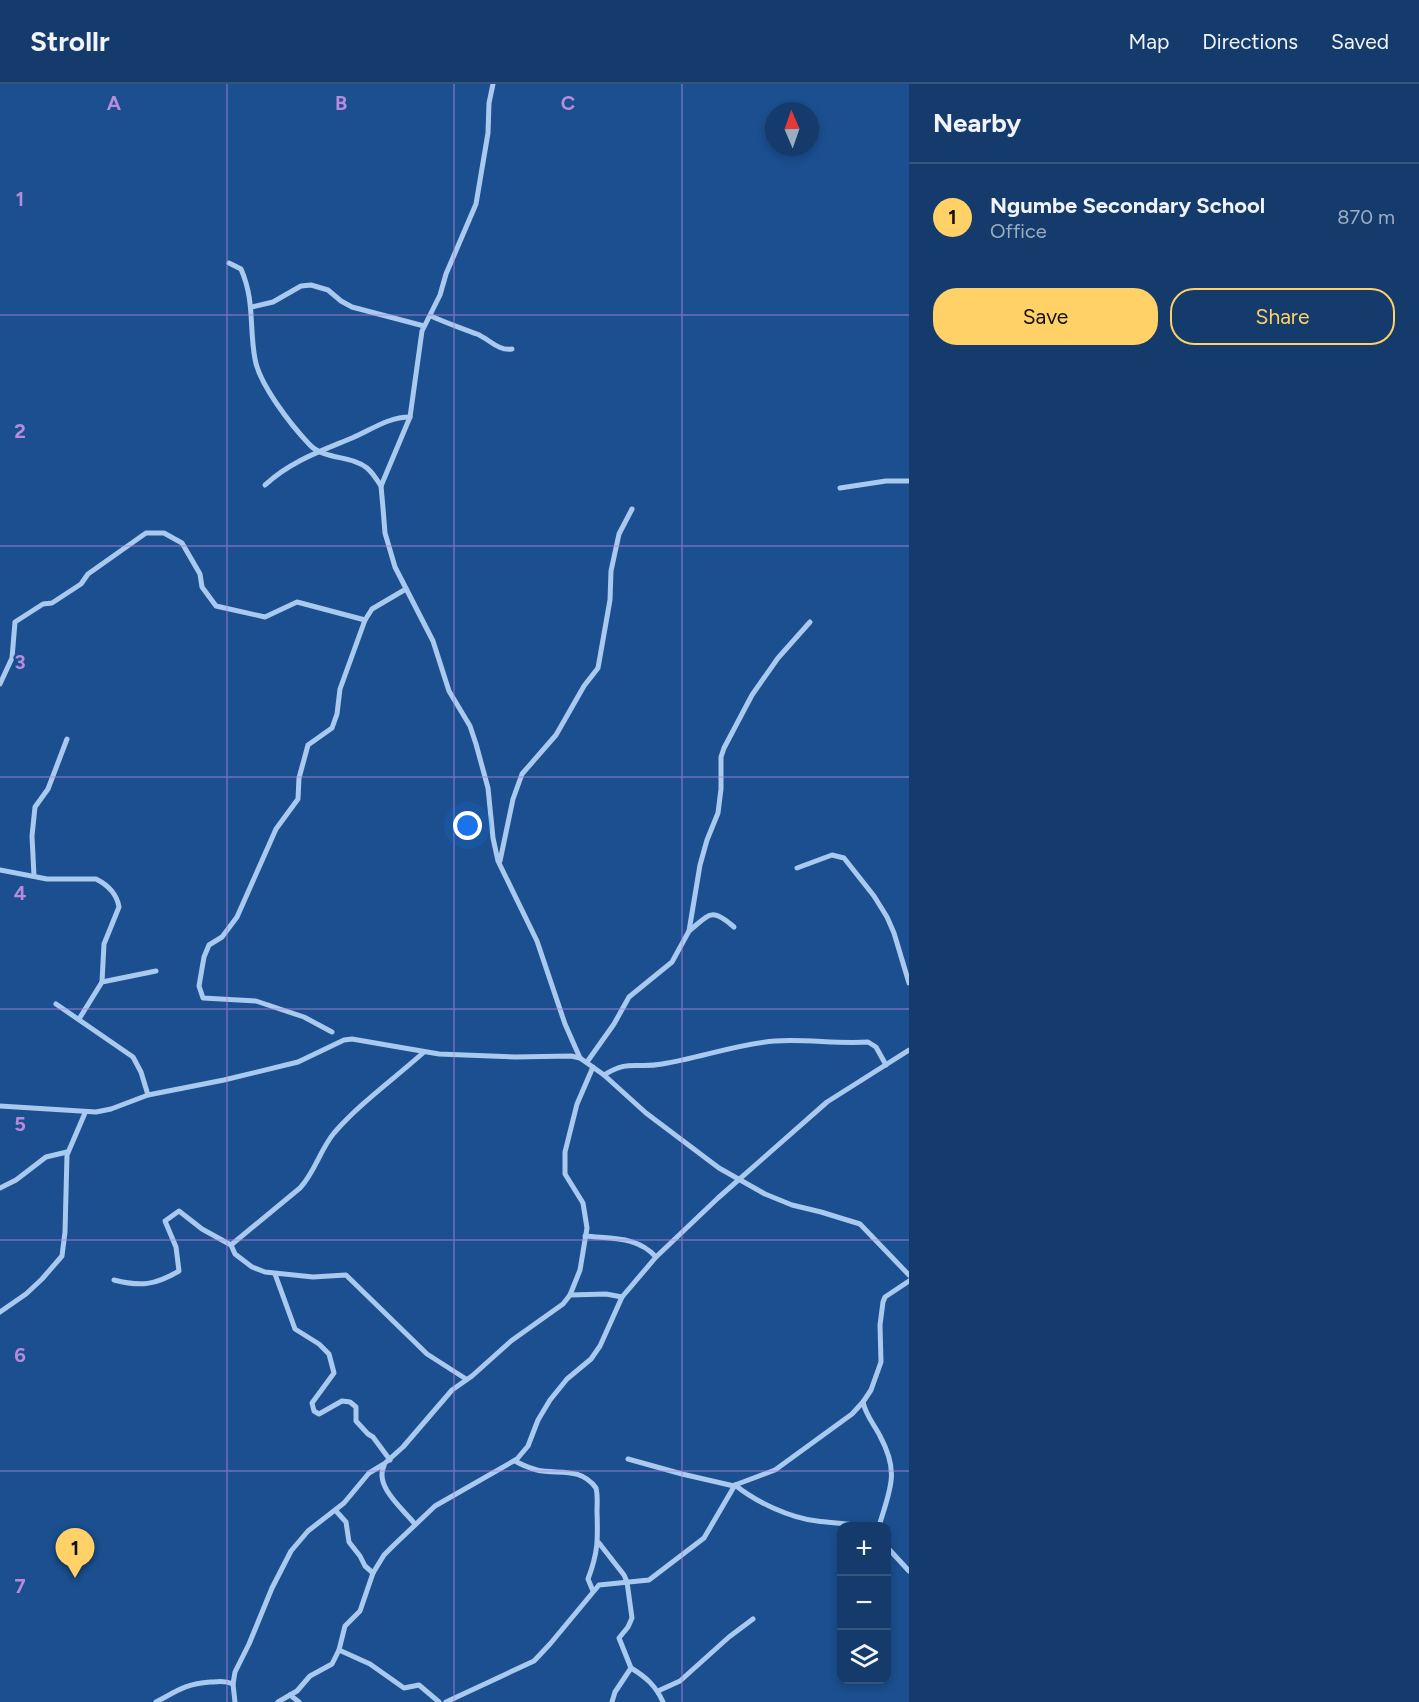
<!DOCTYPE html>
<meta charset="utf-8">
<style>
:root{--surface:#143b6b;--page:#1d4271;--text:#f1f3f6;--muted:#9dadc1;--line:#33557e;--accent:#ffd166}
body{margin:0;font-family:Figtree,sans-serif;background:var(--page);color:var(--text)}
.controls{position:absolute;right:18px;bottom:18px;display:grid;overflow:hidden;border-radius:12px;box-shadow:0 3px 9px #0003}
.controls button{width:54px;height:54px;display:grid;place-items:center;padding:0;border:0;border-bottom:2px solid var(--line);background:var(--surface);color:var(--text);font:30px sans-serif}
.compass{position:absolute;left:765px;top:18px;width:54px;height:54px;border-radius:50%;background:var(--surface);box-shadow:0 3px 9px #0003;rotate:358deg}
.you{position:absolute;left:468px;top:742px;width:21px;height:21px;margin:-15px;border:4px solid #fff;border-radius:50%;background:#1a73e8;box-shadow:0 0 0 9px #1a73e833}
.badge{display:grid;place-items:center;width:39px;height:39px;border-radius:50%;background:var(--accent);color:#111;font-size:20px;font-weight:700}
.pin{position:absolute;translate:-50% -50px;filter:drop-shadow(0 2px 3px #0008)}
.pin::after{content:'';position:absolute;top:32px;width:21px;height:18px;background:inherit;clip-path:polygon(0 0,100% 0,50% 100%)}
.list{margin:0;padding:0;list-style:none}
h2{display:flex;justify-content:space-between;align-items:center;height:78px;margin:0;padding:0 24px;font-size:26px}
h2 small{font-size:20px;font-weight:400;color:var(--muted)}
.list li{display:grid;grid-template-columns:39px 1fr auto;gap:18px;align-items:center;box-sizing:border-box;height:108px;padding:0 24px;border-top:2px solid var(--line)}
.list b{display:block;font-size:22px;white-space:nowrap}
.list p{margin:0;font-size:20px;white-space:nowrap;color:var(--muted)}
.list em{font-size:20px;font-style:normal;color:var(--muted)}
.actions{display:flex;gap:12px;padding:18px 24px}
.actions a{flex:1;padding:14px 0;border:2px solid var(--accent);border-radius:24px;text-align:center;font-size:21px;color:var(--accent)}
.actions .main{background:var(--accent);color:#111}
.icon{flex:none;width:33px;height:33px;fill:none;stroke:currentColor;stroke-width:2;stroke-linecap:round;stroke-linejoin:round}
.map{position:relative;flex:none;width:909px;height:1618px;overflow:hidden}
header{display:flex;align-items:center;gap:36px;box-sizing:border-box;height:84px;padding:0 30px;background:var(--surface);border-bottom:2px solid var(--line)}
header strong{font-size:28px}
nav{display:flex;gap:33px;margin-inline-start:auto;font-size:21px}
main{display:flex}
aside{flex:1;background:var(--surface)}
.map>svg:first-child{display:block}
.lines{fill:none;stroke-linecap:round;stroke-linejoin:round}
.minor{stroke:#a9c9ee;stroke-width:5}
.grid{fill:none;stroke:#b68bdc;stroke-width:1.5;stroke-opacity:0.55}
.grid-label{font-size:20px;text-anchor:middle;font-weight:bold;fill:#b68bdc;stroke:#1b4f8f;stroke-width:4.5;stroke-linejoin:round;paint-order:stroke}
</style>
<header>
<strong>Strollr</strong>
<nav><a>Map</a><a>Directions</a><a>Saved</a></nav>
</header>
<main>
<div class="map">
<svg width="909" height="1618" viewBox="0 0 909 1618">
<rect width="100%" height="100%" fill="#1b4f8f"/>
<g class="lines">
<!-- minor -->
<g class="minor">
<polyline points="493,0 489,19 488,49 476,120 446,190 440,211 422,247 410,333 381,402 383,424 385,449 395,483 433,557 449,607 470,642 476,660 488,704 493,754 498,777 537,857 565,940 580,974"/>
<path d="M229,179L241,185C255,217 249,243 255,275C259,300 291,341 309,360C323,376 351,371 367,384C373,389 377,396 381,402"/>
<polyline points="252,223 273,218 301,202 311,201 328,206 341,217 352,223 424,242"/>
<path d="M431,232C446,239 461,244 477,250C489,255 498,267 512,265"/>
<path d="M265,401C291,377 321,367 352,354C371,346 388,333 410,333"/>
<polyline points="840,404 886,397 909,397"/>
<polyline points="0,600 12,574 15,538 43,520 52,519 81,500 88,490 146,449 164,449 182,459 200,490 202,503 216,522 265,533 297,518 365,536"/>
<polyline points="500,777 513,715 522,690 556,651 584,602 598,584 610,516 611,487 619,450 632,425"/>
<polyline points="797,784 832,771 844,774 874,812 887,833 894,849 909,899"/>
<path d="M0,786L47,795H96C108,801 117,811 119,823L104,860L102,898"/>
<polyline points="34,792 32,752 35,723 48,705 67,655"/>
<path d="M689,847C710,830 711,823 734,843"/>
<polyline points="56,920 133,973 141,988 148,1011"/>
<polyline points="79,935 102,898 156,887"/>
<polyline points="332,948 304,933 256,917 203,914 199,902 204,873 209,861 222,853 237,833 276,745 298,715 299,694 308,661 332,644 337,630 340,605 365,536 372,525 406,505"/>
<polyline points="587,978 614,940 629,913 672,878 689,847 700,781 707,756 718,729 721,705 721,673 724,664 752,611 778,574 810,538"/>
<path d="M604,991C629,975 636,985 662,980C700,974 736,960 775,957C806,955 837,960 868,958L876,963L886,981"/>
<polyline points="0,1022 96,1028 111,1025 148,1011 224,996 298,978 344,956 352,955 439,970 515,973 571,972 580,974 604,991 646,1029 719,1084 765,1110 792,1121 821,1128 860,1140 909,1191"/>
<polyline points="0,1104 16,1096 46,1073 67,1068"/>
<path d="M585,1152C612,1155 637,1152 656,1173"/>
<path d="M231,1161L300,1104C315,1088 320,1066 334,1049C360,1019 394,995 424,968"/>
<polyline points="275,1190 295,1245 319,1260 329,1270 334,1289 312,1319 314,1327 319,1330 342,1317 350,1318 356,1323 356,1337 368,1350 373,1353 390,1376"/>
<path d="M114,1196C141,1203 155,1201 179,1187L176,1163L165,1137L179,1127L202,1145L231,1161L235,1170L252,1183L265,1188L313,1193L346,1191L427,1270L466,1295"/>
<polyline points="570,1211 606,1210 622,1213"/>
<polyline points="0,1228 26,1210 42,1195 62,1172 65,1148 67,1071 85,1029"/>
<path d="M863,1318C866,1332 874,1340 880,1352C900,1389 890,1405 879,1442"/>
<polyline points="628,1375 682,1390 734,1402"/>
<path d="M515,1377C522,1381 530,1384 537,1386C557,1391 580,1382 596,1404C598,1412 597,1419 597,1428C598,1456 598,1469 588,1495L593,1507"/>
<path d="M384,1382C374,1402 403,1425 415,1440"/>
<path d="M735,1401C756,1418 790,1434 817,1437C831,1439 845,1439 859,1442"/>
<polyline points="336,1427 346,1438 349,1458 360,1472 365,1482 373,1489"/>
<polyline points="599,1459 624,1491 627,1498 632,1534 628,1543 619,1554 631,1584 615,1608 612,1618"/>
<polyline points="886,1462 909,1487"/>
<polyline points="339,1566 370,1580 404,1604 419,1601 439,1618"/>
<path d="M631,1584C646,1593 656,1602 663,1618"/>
<polyline points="658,1607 680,1597 729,1553 753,1535"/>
<polyline points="290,1611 299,1618"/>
<path d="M156,1618C177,1607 185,1600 210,1598C220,1598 224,1596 233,1600"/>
<polyline points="235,1618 233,1600 235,1588 249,1560 272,1504 291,1467 308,1447 344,1419 369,1389 384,1380 403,1363 452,1306 472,1292 511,1257 563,1220 570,1211 580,1186 587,1144 583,1119 565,1090 565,1068 577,1020 593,983"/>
<polyline points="278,1618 297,1607 310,1592 332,1580 339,1566 345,1542 360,1527 373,1489 384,1471 394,1461 435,1422 517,1375 528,1362 538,1336 550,1316 567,1295 591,1275 600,1262 622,1213 656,1173 718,1114 827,1018 909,966"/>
<polyline points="446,1618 534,1577 550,1560 599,1501 649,1496 704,1454 735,1401 775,1386 852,1330 863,1318 871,1306 881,1278 880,1241 883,1218 885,1213 909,1197"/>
</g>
</g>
<!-- grid -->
<path class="grid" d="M227,0V1618M454,0V1618M682,0V1618M0,231H909M0,462H909M0,693H909M0,925H909M0,1156H909M0,1387H909"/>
<g class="grid-label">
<text x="114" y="26">A</text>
<text x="341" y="26">B</text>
<text x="568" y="26">C</text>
<text x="20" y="122">1</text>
<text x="20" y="354">2</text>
<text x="20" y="585">3</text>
<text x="20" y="816">4</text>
<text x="20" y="1047">5</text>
<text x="20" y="1278">6</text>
<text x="20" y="1509">7</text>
</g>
</svg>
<div class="controls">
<button>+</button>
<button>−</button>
<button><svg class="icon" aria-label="layers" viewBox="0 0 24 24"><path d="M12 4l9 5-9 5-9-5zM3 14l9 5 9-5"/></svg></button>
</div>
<svg class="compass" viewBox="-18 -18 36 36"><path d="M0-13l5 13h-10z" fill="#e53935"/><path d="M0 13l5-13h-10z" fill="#9dadc1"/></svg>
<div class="you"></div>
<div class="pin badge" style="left:75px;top:1494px">1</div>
</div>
<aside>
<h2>Nearby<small></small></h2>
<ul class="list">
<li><span class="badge">1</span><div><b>Ngumbe Secondary School</b><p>Office</p></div><em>870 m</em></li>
</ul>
<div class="actions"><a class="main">Save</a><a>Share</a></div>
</aside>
</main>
